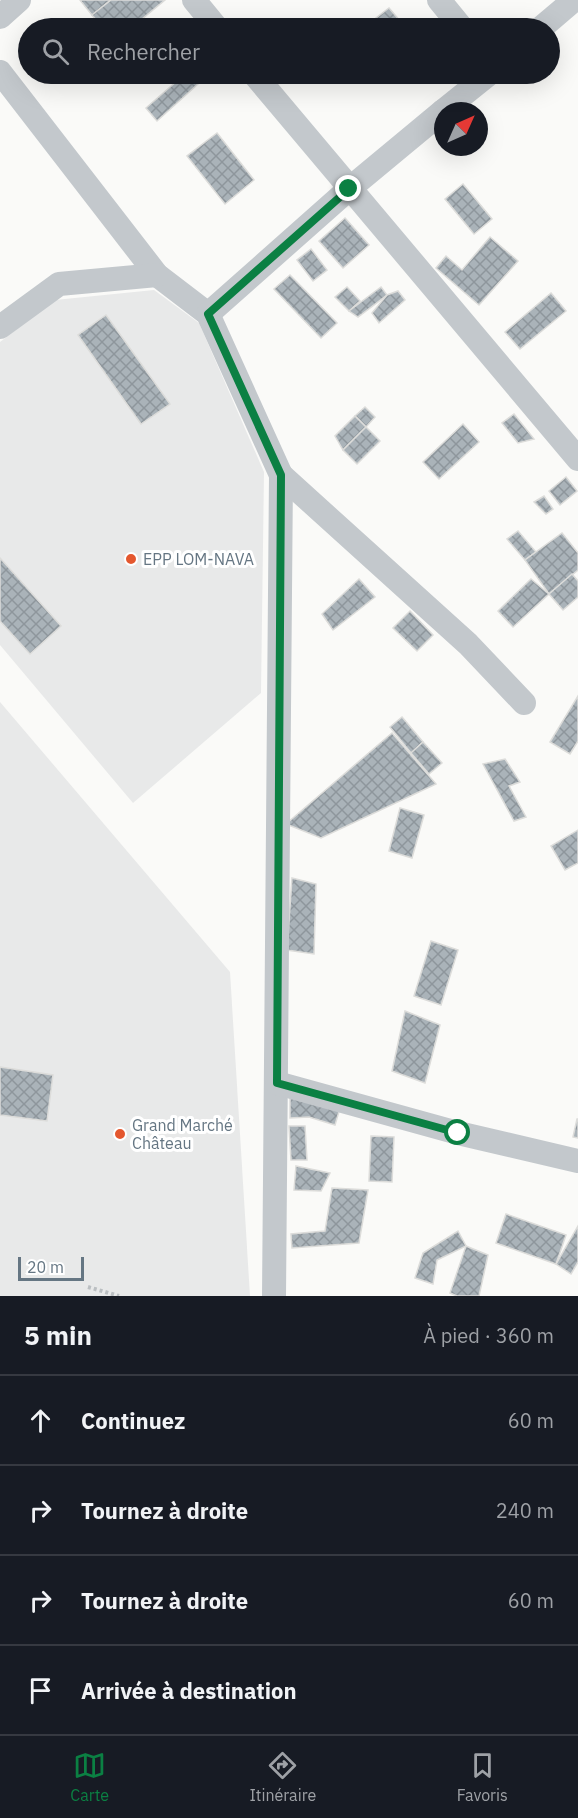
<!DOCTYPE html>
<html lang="fr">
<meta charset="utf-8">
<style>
:root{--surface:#171b24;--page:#20242c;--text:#f1f3f6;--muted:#9ea1a6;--line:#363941;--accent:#0b8043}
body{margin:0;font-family:"IBM Plex Sans",sans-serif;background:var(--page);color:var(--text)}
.compass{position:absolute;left:434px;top:102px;width:54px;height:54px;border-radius:50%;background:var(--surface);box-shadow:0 6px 24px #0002;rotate:45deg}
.scale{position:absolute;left:18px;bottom:15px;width:66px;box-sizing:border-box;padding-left:6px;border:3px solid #657683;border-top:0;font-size:16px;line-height:21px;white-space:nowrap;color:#657683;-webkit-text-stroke:4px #fff;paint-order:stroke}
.stop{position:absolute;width:18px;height:18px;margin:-14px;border:4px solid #0b8043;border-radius:50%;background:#fff}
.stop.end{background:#0b8043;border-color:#fff;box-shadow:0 2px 6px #0008}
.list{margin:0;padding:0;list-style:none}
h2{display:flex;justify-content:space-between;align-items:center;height:78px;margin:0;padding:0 24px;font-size:26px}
h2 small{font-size:20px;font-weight:400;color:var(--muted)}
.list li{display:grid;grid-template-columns:39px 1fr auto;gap:18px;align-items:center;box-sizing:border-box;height:90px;padding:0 24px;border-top:2px solid var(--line)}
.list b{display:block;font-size:22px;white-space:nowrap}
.list em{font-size:20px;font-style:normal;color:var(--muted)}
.icon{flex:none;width:33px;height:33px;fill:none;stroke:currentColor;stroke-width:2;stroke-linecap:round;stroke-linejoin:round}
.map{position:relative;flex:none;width:578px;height:1296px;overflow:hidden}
.search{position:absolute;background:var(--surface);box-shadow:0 6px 24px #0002;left:18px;right:18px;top:18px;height:66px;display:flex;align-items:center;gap:15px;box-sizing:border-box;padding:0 21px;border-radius:33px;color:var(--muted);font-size:22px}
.sheet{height:438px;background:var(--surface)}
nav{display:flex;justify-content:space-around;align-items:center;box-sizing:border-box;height:84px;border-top:2px solid var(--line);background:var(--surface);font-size:16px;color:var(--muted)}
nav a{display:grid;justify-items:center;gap:3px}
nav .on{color:var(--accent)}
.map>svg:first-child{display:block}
.built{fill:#e8e9e9}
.building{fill:url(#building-cross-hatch);stroke:#dcdcda;stroke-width:1.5}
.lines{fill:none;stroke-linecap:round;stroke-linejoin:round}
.path{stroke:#bbbfc2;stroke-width:4;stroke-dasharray:3 3;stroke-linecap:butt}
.minor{stroke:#c3c8cc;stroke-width:24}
.route{stroke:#0b8043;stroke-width:8}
.poi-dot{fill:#e4572e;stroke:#fff;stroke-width:2}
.labels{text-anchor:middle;stroke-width:6;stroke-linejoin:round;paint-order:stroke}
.poi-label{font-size:16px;fill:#657683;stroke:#fff;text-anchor:start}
</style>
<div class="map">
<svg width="578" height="1296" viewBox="0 0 578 1296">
<defs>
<pattern id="building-cross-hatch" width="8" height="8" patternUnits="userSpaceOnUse" patternTransform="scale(1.5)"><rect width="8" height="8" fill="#aab3b9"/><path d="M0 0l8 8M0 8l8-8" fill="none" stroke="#8e969c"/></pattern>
</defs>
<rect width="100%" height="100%" fill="#fafaf8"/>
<!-- built -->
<g class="built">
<polygon points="154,290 199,323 264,472 261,693 133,803 0,645 0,342 55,300"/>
<polygon points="0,702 230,972 250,1296 0,1296"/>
</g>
<!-- building -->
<g class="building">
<polygon points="80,0 111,0 92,15"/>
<polygon points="111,0 165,0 131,28 103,28 92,15"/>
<polygon points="389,8 406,28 363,28"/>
<polygon points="185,74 209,74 157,121 146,108"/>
<polygon points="217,133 254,180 225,204 187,156"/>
<polygon points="463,184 492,219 474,234 445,199"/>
<polygon points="345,218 369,245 343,268 319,241"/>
<polygon points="490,237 518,261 479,305 436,268 446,256 462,270"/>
<polygon points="311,249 327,270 313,281 297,260"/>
<polygon points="290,275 337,323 321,338 274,289"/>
<polygon points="347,287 360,301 349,311 335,297"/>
<polygon points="381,287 387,295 358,317 349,311"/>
<polygon points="398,291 405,300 379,323 372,313 387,295"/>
<polygon points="551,293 566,311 520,349 505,332"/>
<polygon points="106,315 170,404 141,424 78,335"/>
<polygon points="365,407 375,417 366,427 355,416"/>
<polygon points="514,414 534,439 518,443 502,423"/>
<polygon points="355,416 366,427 343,450 335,436"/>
<polygon points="463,424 479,442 439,479 423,462"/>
<polygon points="366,427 380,441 357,464 343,450"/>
<polygon points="566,477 577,491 560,505 549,491"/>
<polygon points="544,496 553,509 546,514 534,502"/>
<polygon points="518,531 536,552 525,560 507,539"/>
<polygon points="562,533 578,553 578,570 549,594 525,560"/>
<polygon points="0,558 61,626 30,654 0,621"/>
<polygon points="572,574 578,581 578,597 563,610 549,594"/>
<polygon points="359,579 375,597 333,630 322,614"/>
<polygon points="531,579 549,594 513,627 498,611"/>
<polygon points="410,611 433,635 417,651 393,628"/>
<polygon points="578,696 578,741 570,754 550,742"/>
<polygon points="402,717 423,742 411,753 390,727"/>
<polygon points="392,733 436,784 321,838 286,824"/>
<polygon points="423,742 442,763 429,774 411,753"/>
<polygon points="505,759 520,782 509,786 526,817 514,821 483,764"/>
<polygon points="400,808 424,815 412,858 389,851"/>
<polygon points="578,830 578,863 565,870 551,846"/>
<polygon points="292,878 316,884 314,954 287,950"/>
<polygon points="431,941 458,950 441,1005 414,996"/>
<polygon points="405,1011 440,1025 425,1083 392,1071"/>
<polygon points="0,1067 53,1075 47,1121 0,1115"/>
<polygon points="290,1093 340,1108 335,1125 309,1117 290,1118"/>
<polygon points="577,1119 578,1119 578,1138 573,1137"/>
<polygon points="289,1126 305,1126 307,1160 291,1160"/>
<polygon points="371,1136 394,1137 392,1182 369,1181"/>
<polygon points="296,1166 330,1173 321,1191 294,1190"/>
<polygon points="332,1188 368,1190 359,1243 292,1248 291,1234 325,1231"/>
<polygon points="506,1214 566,1235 556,1264 496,1243"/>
<polygon points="578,1226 578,1262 571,1274 556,1264"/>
<polygon points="458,1231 466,1246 437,1260 433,1284 415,1278 423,1253"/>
<polygon points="466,1246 488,1255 479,1296 457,1296 450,1293"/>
</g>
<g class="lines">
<!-- path -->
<polyline class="path" points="88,1287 119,1296"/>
<!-- minor -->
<g class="minor">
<polyline points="194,0 217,28"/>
<polyline points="439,0 462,28"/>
<polyline points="0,17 19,0"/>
<polyline points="541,28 574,0"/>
<polyline points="0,72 157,275 208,314 281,475 274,1296"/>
<polyline points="254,74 578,459"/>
<polyline points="443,111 489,74"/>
<polyline points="208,314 349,189 443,111"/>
<polyline points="0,327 59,284 157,275"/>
<polyline points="281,475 468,644 524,703"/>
<polyline points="277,1083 458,1133 578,1161"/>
</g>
</g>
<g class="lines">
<!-- route -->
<polyline class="route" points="349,189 208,314 281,475 277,1083 458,1133"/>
</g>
<!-- markers -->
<g class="poi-dot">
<circle cx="131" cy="559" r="6"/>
<circle cx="120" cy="1134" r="6"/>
</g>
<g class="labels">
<!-- poi labels -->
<g class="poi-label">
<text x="143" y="565">EPP LOM-NAVA</text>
<text x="132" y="1131">Grand Marché<tspan x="132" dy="18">Château</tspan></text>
</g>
</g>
</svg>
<svg class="compass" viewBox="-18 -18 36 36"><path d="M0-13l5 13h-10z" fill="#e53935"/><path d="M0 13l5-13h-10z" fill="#9ea1a6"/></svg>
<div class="scale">20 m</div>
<div class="stop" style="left:458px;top:1133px"></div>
<div class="stop end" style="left:349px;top:189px"></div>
<div class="search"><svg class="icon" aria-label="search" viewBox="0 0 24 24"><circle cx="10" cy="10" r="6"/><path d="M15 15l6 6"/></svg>Rechercher</div>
</div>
<section class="sheet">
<h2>5 min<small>À pied · 360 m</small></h2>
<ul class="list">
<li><svg class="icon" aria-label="ahead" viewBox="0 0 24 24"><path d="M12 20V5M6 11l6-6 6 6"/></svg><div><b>Continuez</b></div><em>60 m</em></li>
<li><svg class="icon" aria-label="right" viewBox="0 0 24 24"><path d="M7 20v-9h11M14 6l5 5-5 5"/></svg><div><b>Tournez à droite</b></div><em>240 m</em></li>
<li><svg class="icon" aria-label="right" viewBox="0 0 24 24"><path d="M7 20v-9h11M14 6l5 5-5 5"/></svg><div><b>Tournez à droite</b></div><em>60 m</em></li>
<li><svg class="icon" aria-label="arrive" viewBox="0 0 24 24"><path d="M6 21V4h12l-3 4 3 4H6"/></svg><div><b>Arrivée à destination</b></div></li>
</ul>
</section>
<nav>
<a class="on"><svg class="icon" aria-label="map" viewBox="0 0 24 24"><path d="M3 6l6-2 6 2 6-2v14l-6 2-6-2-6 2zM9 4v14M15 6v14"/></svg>Carte</a>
<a><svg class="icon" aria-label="directions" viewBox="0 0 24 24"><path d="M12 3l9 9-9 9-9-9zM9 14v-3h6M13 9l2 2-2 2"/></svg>Itinéraire</a>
<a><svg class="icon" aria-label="saved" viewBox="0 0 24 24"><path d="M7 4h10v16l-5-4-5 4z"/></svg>Favoris</a>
</nav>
